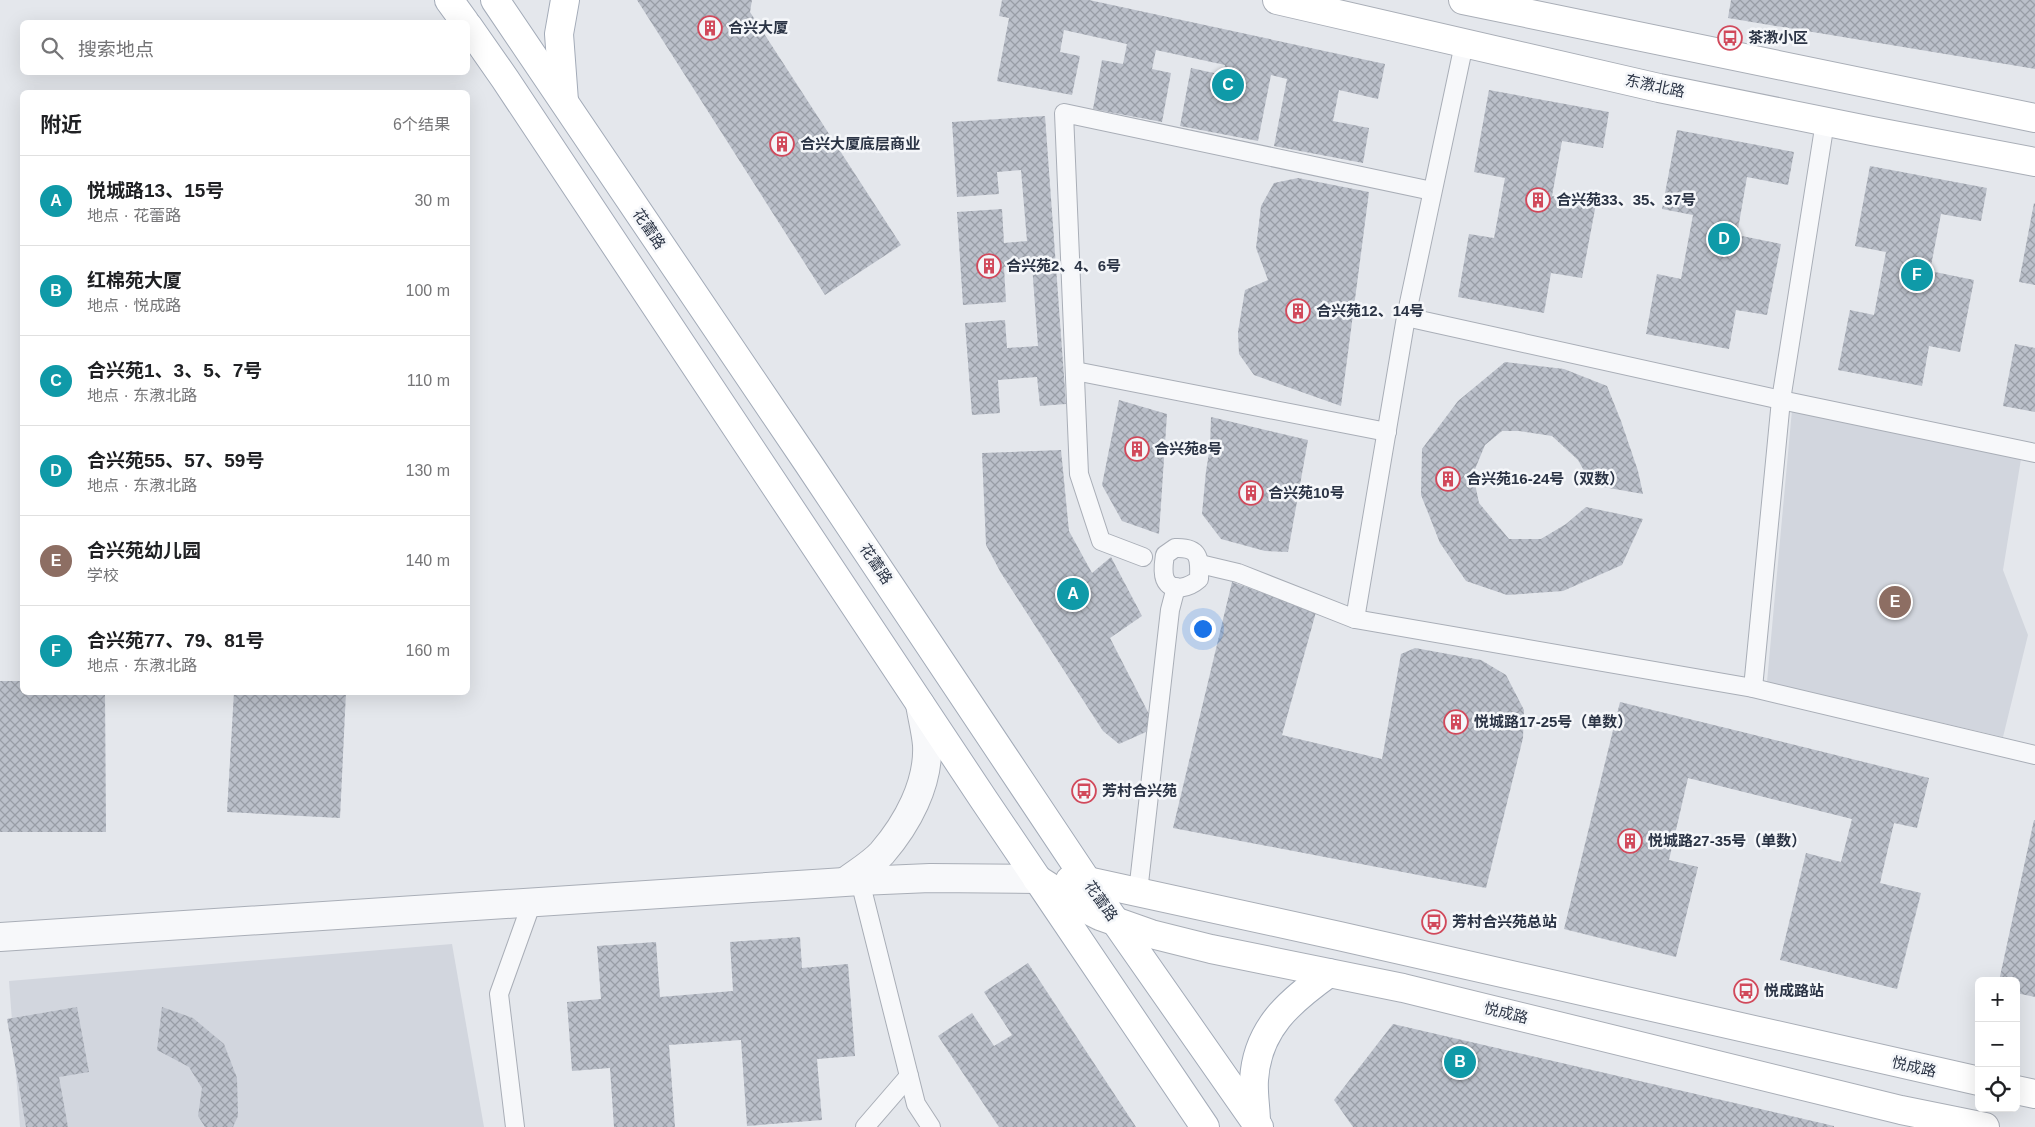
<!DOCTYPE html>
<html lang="zh">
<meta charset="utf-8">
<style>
:root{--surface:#fff;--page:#f6f6f6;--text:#202124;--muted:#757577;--line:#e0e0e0;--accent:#d1495b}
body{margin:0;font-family:Helvetica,"Noto Sans SC",sans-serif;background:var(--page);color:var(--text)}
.controls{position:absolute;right:15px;bottom:15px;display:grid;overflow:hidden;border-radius:8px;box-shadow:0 5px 20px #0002}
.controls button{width:45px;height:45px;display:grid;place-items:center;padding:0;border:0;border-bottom:1px solid var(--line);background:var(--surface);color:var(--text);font:25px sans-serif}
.you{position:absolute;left:1202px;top:628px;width:18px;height:18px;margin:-12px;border:4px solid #fff;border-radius:50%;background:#1a73e8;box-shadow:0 0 0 8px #1a73e833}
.badge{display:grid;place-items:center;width:32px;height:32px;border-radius:50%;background:var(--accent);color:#fff;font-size:16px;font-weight:700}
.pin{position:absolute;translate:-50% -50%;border:2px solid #fff;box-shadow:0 1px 5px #0006}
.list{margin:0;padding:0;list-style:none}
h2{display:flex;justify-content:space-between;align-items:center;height:65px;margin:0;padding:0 20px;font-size:21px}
h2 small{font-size:16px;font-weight:400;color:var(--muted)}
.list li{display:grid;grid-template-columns:32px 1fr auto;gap:15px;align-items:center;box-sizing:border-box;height:90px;padding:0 20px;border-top:1px solid var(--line)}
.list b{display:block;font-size:19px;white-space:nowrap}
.list p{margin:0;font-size:16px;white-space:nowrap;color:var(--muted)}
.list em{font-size:16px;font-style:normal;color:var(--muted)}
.icon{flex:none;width:28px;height:28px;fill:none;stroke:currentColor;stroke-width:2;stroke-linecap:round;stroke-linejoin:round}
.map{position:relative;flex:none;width:2035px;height:1127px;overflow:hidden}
.search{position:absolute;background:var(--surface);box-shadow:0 5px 20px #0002;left:20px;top:20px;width:450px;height:55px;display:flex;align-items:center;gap:12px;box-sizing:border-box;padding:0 18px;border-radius:8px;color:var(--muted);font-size:19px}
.panel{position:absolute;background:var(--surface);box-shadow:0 5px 20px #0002;left:20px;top:90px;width:450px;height:605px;border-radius:8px}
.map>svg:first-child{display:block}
.built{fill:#d2d6de}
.building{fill:url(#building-cross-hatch)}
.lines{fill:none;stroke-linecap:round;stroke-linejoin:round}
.lane-casing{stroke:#a9aeb7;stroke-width:20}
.street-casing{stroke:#a9aeb7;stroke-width:30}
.secondary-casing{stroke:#a9aeb7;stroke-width:30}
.primary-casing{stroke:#a3abb8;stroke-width:30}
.lane{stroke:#f7f8fa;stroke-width:18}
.street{stroke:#f7f8fa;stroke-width:28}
.secondary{stroke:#fff;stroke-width:28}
.primary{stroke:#fff;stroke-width:28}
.labels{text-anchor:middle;stroke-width:5;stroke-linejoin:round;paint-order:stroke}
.poi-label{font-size:15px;font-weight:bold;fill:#2b3445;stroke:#f4f6f9;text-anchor:start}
.street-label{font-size:15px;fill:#2b3445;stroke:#f4f6f9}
</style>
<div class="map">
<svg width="2035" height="1127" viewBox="0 0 2035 1127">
<defs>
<pattern id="building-cross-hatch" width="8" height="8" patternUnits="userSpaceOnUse" patternTransform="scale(1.25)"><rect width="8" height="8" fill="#bbc0ca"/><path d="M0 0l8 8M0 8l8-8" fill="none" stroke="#989da6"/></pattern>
</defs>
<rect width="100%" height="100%" fill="#e4e7ec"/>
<!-- built -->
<g class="built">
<polygon points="1792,410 2021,459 2003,570 2028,635 2003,737 1767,682"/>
<polygon points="452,944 484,1127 20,1127 9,981"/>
</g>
<!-- building -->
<g class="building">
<polygon points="637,0 752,0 750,12 901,245 825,295"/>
<polygon points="1002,0 1089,0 1385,64 1378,99 1339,90 1333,121 1369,128 1363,163 1274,146 1287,79 1271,75 1258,141 1180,126 1191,68 1223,75 1225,65 1156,50 1152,69 1171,73 1162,122 1093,109 1102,60 1123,64 1127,44 1064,30 1060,52 1080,56 1072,95 997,81 1009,18 999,16"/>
<polygon points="1731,0 2035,0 2035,69 1728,18"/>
<polygon points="1489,90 1609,112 1603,148 1562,141 1552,196 1596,204 1582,278 1551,273 1544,313 1458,297 1469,234 1494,238 1505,178 1474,172"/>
<polygon points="1045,116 1066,404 1040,406 1037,377 998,380 1000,413 972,415 965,323 1005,320 1007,348 1038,346 1032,265 1004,267 1006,302 963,305 957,212 1002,209 1004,243 1027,241 1021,170 997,172 999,194 957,197 952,122"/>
<polygon points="1677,130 1794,152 1788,185 1747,177 1737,235 1781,244 1767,315 1736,310 1729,349 1646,334 1657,274 1681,279 1693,215 1662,209"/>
<polygon points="1870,166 1987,188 1981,221 1941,214 1930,271 1974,280 1960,352 1929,346 1922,386 1838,370 1850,310 1874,315 1886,252 1855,246"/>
<polygon points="1298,178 1369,192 1341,406 1254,375 1239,354 1238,332 1245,290 1268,280 1256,248 1261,206 1274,183"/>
<polygon points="2034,203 2035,204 2035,285 2019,282"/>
<polygon points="2015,344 2035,348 2035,412 2003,406"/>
<polygon points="1505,362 1564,369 1607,386 1621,421 1638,471 1643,494 1592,485 1578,460 1552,436 1519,431 1502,431 1485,445 1473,474 1479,503 1509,539 1541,539 1566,524 1586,507 1643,519 1622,565 1563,591 1507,595 1466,581 1440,543 1421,495 1422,449 1458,401"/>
<polygon points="1119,400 1167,414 1159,534 1122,521 1102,485"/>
<polygon points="1211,417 1308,440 1288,552 1265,551 1221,539 1202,514 1206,471 1210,447"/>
<polygon points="1061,450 1069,531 1092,573 1111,557 1142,616 1110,638 1150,716 1146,732 1119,744 1103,731 1001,573 986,545 982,453"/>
<polygon points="1232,582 1316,612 1282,735 1382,759 1401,654 1415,648 1481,660 1506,675 1524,710 1523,738 1486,888 1173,828"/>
<polygon points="0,681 22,681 22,692 105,692 106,832 0,832"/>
<polygon points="234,692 346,692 340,818 227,812"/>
<polygon points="1620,702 1929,778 1917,828 1894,823 1880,883 1921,893 1897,989 1780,960 1806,853 1841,862 1852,819 1688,778 1669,860 1698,867 1676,957 1564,929"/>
<polygon points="2034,820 2035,820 2035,997 2016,993 2016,981 1999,981"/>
<polygon points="800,937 802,968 848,964 855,1056 817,1059 822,1120 747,1126 741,1040 669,1045 675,1127 614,1127 610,1068 572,1071 567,1002 601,999 597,946 656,942 660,997 733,991 730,942"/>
<polygon points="1028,963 1136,1127 999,1127 938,1036 972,1013 994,1046 1012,1035 984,992"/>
<polygon points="77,1007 89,1072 59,1077 68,1127 26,1127 7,1019"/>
<polygon points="162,1007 193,1018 224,1044 237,1078 238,1116 233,1127 205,1127 198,1116 202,1088 189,1067 157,1050"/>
<polygon points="1393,1024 1834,1126 1834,1127 1353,1127 1334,1100"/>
</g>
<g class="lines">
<!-- lane casing -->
<g class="lane-casing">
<g id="lane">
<polyline points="1406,317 1781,400 2035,453"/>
<polyline points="1075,371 1387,432"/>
<path d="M1175,548C1199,547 1200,557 1199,579C1190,587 1171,594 1165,579C1162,571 1164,562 1165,555Z"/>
<polyline points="1143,557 1101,541 1079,474 1064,113 1432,191"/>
<polyline points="1200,564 1238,573 1355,619 1753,688 2035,755"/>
<polyline points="1355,619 1406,317 1464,44"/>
<polyline points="1753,688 1781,400 1825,122"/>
<polyline points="860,881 916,1104 931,1127"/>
<polyline points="1138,892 1170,610 1176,587"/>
<polyline points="515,1127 499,994 532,902"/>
<polyline points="865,1127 909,1076"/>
</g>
</g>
<!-- street casing -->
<g class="street-casing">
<g id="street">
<path d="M846,881C858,872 872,864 882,853C907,824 929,784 927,745C926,732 922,717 920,704"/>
<polyline points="0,937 860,881 930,878 1037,879"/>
</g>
</g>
<!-- secondary casing -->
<g class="secondary-casing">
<g id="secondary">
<polyline points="1277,0 1659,88 1872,131 2035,162"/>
<polyline points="1463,0 2035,118"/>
<polyline points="1037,879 1076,904 1100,916 1151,934 1211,949 1403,988 1901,1110 1985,1127"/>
<polyline points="1070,880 1087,881 1339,936 1979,1081"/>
<polyline points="2016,1090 2035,1094"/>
</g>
</g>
<!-- primary casing -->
<g class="primary-casing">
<g id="primary">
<polyline points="449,0 465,22"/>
<polyline points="495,0 808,463 1087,881 1259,1127"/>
<polyline points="468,26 505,79 984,800 1205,1127"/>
<polyline points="564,101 559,34 565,0"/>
<path d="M1256,1123C1256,1109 1253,1094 1254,1080C1257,1028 1290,1001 1329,973"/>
</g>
</g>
<!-- lane -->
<use href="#lane" class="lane"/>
<!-- street -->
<use href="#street" class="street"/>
<!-- secondary -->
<use href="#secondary" class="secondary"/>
<!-- primary -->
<use href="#primary" class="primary"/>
</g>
<!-- icons -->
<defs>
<g id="building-ring" transform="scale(1.25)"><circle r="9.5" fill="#f4f6f9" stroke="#d1495b" stroke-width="1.5"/><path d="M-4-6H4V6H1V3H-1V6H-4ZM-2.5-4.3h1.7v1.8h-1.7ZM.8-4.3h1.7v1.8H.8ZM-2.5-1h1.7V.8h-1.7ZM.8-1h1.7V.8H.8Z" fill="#d1495b"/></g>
<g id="bus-ring" transform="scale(1.25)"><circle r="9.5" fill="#f4f6f9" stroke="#d1495b" stroke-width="1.5"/><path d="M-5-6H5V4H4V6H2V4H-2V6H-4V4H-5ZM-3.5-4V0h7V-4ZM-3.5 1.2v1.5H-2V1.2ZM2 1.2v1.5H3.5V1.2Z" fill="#d1495b"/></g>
</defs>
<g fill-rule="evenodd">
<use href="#building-ring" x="710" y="28"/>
<use href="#bus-ring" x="1730" y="38"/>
<use href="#building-ring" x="782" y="144"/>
<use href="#building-ring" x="1538" y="200"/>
<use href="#building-ring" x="989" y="266"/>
<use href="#building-ring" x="1298" y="311"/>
<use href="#building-ring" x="1137" y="449"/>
<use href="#building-ring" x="1448" y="479"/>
<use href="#building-ring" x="1251" y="493"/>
<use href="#building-ring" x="1456" y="722"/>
<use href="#bus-ring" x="1084" y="791"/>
<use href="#building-ring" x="1630" y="841"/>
<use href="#bus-ring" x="1434" y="922"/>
<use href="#bus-ring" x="1746" y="991"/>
</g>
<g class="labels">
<!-- poi labels -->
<g class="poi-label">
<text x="728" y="33">合兴大厦</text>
<text x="1748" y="43">茶漖小区</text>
<text x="800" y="149">合兴大厦底层商业</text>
<text x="1556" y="205">合兴苑33、35、37号</text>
<text x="1006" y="271">合兴苑2、4、6号</text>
<text x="1316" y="316">合兴苑12、14号</text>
<text x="1154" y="454">合兴苑8号</text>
<text x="1466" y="484">合兴苑16-24号（双数）</text>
<text x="1268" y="498">合兴苑10号</text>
<text x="1474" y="727">悦城路17-25号（单数）</text>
<text x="1102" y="796">芳村合兴苑</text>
<text x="1648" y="846">悦城路27-35号（单数）</text>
<text x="1452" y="927">芳村合兴苑总站</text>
<text x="1764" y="996">悦成路站</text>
</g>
<!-- street labels -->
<g class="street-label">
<text transform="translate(1655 86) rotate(12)" y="5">东漖北路</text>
<text transform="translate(649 229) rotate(56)" y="5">花蕾路</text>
<text transform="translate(876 564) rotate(56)" y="5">花蕾路</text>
<text transform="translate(1101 901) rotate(55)" y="5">花蕾路</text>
<text transform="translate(1506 1013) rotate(14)" y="5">悦成路</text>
<text transform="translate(1914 1067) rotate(13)" y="5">悦成路</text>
</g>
</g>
</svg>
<div class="controls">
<button>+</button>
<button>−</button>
<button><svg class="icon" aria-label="locate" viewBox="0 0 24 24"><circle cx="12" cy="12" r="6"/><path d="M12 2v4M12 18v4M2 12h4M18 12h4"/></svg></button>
</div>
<div class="you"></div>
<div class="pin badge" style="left:1073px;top:594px;background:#0f9aa8">A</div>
<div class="pin badge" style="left:1460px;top:1062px;background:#0f9aa8">B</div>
<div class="pin badge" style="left:1228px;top:85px;background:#0f9aa8">C</div>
<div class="pin badge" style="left:1724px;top:239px;background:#0f9aa8">D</div>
<div class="pin badge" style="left:1895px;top:602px;background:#8d6e63">E</div>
<div class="pin badge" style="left:1917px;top:275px;background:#0f9aa8">F</div>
<div class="search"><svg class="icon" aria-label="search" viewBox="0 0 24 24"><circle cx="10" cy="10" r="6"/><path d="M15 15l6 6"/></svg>搜索地点</div>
<section class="panel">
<h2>附近<small>6个结果</small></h2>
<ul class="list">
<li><span class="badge" style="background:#0f9aa8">A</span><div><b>悦城路13、15号</b><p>地点 · 花蕾路</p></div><em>30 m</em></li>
<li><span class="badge" style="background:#0f9aa8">B</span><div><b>红棉苑大厦</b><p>地点 · 悦成路</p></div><em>100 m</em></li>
<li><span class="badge" style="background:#0f9aa8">C</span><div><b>合兴苑1、3、5、7号</b><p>地点 · 东漖北路</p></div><em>110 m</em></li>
<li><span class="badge" style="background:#0f9aa8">D</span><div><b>合兴苑55、57、59号</b><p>地点 · 东漖北路</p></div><em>130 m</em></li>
<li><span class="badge" style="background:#8d6e63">E</span><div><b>合兴苑幼儿园</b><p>学校</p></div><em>140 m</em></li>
<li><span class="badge" style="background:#0f9aa8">F</span><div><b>合兴苑77、79、81号</b><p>地点 · 东漖北路</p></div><em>160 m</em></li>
</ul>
</section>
</div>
